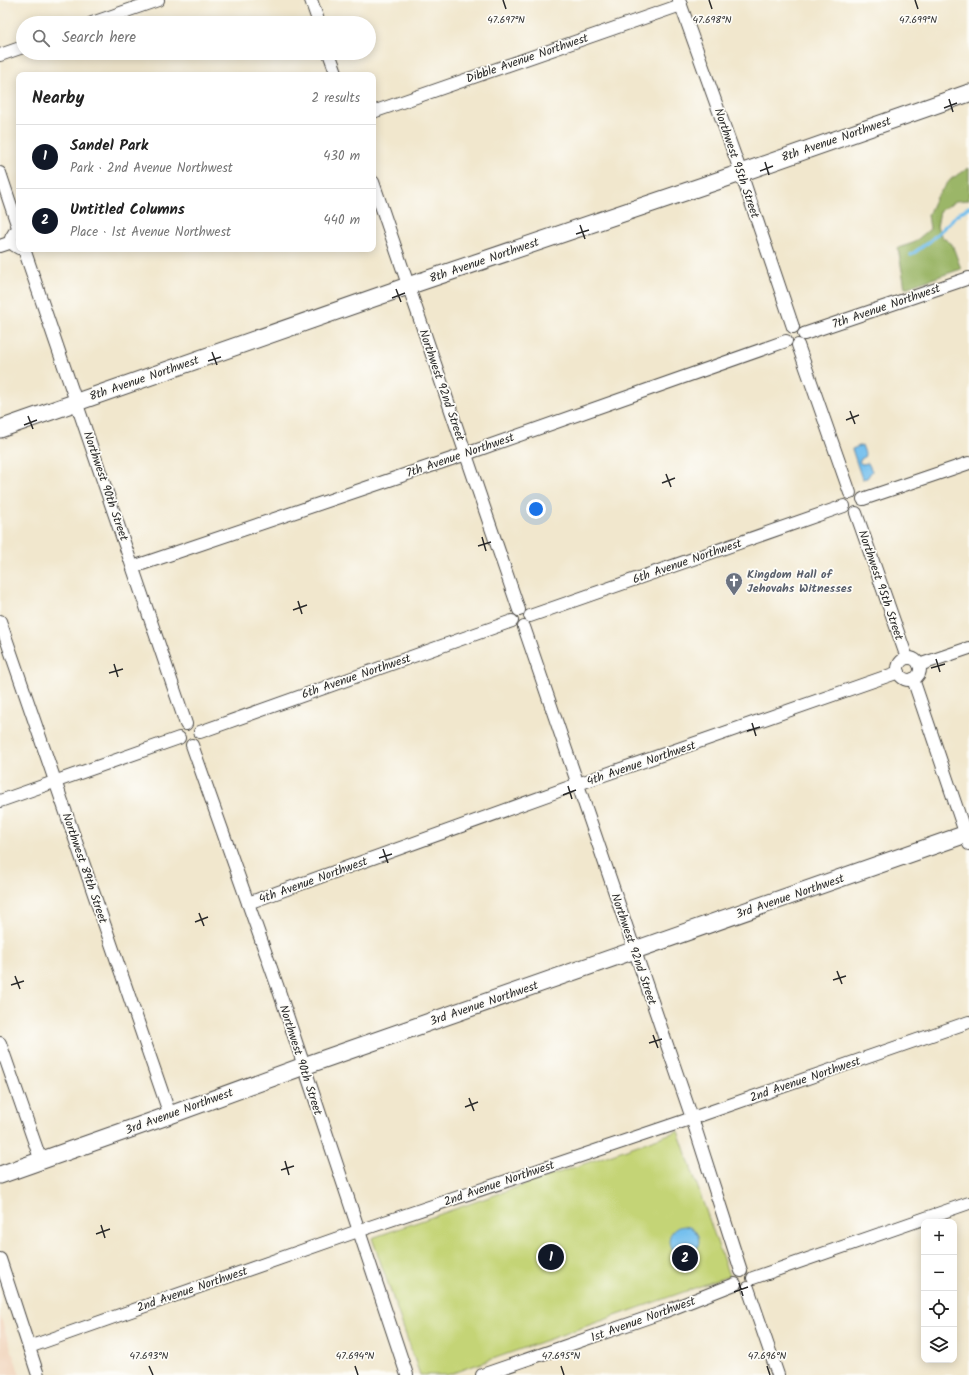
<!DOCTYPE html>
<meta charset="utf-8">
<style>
:root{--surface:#fff;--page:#f6f6f6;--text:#222;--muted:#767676;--line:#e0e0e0;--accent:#111827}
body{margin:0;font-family:Kalam,sans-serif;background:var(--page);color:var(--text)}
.controls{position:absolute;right:12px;bottom:12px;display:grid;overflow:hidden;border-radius:8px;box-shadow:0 2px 10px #0003}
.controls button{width:36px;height:36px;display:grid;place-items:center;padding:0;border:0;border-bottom:1px solid var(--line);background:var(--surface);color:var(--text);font:20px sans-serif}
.you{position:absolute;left:536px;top:509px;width:14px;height:14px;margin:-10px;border:3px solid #fff;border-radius:50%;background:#1a73e8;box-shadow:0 0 0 6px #1a73e833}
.badge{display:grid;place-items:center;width:26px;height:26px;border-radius:50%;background:var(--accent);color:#fff;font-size:13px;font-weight:700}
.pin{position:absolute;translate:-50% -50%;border:2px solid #fff;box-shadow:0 1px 4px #0006}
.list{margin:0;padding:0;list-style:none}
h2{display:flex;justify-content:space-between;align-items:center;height:52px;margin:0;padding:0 16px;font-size:17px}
h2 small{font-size:13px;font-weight:400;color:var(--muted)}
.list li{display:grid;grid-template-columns:26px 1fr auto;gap:12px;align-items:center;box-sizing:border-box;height:64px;padding:0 16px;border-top:1px solid var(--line)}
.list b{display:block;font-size:15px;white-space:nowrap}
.list p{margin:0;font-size:13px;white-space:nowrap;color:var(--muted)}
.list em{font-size:13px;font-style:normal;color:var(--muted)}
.icon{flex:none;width:22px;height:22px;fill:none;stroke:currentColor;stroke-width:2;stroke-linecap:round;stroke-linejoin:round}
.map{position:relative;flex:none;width:969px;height:1375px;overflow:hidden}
.search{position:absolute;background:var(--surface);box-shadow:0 2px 10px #0003;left:16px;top:16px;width:360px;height:44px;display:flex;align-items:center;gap:10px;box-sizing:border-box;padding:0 14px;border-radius:22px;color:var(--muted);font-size:15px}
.panel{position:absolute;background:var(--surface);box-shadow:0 2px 10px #0003;left:16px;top:72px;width:360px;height:180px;border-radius:8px}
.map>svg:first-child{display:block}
.built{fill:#f1d5bd}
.green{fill:#c4d476;stroke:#788050}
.forest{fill:#9bb667;stroke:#637049}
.water{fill:#75c0ee;stroke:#50768c}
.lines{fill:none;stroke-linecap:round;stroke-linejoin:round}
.stream{stroke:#75c0ee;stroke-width:3.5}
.street-casing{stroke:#494743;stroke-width:14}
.secondary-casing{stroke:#494743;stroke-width:19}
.street{stroke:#fff;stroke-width:12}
.secondary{stroke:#fff;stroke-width:17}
.ticks{fill:none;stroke:#2b2b2b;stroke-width:1.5}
.labels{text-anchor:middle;stroke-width:3.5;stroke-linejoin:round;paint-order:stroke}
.street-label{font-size:12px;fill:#2b2b2b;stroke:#fdfcf7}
.worship-label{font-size:12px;font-weight:bold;fill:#5b616d;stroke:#fdfcf7;text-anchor:start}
.ticks-label{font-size:10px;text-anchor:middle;fill:#2b2b2b;stroke:#fdfcf7;stroke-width:3.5;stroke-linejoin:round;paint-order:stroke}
</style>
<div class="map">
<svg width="969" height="1375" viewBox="0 0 969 1375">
<rect width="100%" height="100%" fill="#fdfcf7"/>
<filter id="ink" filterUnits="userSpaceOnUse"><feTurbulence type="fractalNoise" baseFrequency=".025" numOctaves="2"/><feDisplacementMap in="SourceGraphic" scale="8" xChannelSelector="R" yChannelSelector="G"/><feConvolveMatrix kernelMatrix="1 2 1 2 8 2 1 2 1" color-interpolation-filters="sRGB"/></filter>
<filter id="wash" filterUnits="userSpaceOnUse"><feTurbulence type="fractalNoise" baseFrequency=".012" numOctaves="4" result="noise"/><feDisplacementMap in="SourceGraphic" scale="16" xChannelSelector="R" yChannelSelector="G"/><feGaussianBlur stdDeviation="0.9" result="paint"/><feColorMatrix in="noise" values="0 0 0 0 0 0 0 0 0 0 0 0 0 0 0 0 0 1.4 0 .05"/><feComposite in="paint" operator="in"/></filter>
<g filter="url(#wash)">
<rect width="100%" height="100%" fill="#f1e7cd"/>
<!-- built -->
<polygon class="built" points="0,1315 20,1375 0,1375"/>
<!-- green -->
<polygon class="green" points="678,1131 729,1276 447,1375 420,1375 372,1238"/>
<!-- forest -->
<polygon class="forest" points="969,168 969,200 956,201 940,211 937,227 942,237 952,244 961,269 905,288 898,248 913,243 930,229 928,215 936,197 951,179"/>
<!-- water -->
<g class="water">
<polygon points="862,445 866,456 861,459 859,462 862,464 868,463 872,471 867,478 862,479 852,449"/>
<circle cx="684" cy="1241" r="15"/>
</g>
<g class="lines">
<!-- stream -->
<polyline class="stream" points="911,255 930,241 958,214 969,207"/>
</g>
</g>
<g filter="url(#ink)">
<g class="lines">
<!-- street casing -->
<g class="street-casing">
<g id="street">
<polyline points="311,0 319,23"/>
<polyline points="679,0 741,173 793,327"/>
<polyline points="92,23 158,0"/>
<polyline points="329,53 337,75"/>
<polyline points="0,55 23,47"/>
<polyline points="373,112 681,5"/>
<polyline points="0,173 19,230"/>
<polyline points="373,182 519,610"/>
<polyline points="19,230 14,233 11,238 14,245 19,248"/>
<polyline points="0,246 12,242"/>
<polyline points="24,249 186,724"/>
<polyline points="804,334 969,278"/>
<polyline points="798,345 850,493"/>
<polyline points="863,499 969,463"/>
<polyline points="856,513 907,658"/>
<polyline points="133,567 466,454 786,341"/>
<polyline points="530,616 844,506"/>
<polyline points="0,621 170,1115"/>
<polyline points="524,627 692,1118 741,1271"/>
<circle cx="909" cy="669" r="11"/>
<polyline points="919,665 969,648"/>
<polyline points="913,679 969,844"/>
<polyline points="200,732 512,621"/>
<polyline points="192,745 277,985 407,1375"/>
<polyline points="0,801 179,738"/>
<polyline points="248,903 578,784 899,672"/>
<polyline points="0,1043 41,1161"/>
<polyline points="0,1259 38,1375"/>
<polyline points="753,1278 969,1203"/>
<polyline points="748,1288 778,1375"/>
<polyline points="29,1347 358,1231 681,1122 969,1022"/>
<polyline points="482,1375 661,1313 735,1284"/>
</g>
</g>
<!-- secondary casing -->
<g class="secondary-casing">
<g id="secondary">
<polyline points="0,429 402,288 729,177 969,93"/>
<polyline points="0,1175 170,1115 304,1066 969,833"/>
</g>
</g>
<!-- street -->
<use href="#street" class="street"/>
<!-- secondary -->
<use href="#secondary" class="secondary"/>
</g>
</g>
<!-- ticks -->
<path class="ticks" d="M503,0L506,9M709,0L712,9M915,0L918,9M949,99L953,112M944,108L957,103M765,162L769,175M760,171L773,166M580,225L585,239M576,234L589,230M396,289L401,302M392,298L405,293M212,352L217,365M208,361L221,357M850,411L855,424M28,416L33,429M846,420L859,415M24,425L37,420M666,474L671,487M662,483L675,478M482,537L486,551M478,546L491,542M298,601L302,614M293,610L307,605M936,659L940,672M114,664L118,677M931,668L945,664M109,673L123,669M752,723L756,736M747,731L760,727M568,786L572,799M563,795L576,790M383,849L388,863M379,858L392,854M199,913L204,926M195,922L208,917M837,971L842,984M15,976L20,989M833,980L846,976M11,985L24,981M653,1035L658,1048M649,1043L662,1039M469,1098L474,1111M465,1107L478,1102M285,1161L289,1175M281,1170L294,1166M101,1225L105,1238M96,1234L110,1229M739,1283L743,1296M734,1292L748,1287M149,1366L153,1375M355,1366L358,1375M561,1366L564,1375M767,1366L770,1375"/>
<!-- icons -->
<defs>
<g id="church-pin" transform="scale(0.9)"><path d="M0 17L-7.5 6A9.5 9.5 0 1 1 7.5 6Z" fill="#6b7280" stroke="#fdfcf7"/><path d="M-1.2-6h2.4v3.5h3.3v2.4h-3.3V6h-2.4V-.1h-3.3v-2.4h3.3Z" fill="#fff"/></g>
</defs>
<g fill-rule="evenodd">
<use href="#church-pin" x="734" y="581"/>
</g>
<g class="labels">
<!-- street labels -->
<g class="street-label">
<text transform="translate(527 58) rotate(-19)" y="4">Dibble Avenue Northwest</text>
<text transform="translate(836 139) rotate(-19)" y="4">8th Avenue Northwest</text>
<text transform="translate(737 163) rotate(71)" y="4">Northwest 95th Street</text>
<text transform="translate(484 260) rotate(-19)" y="4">8th Avenue Northwest</text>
<text transform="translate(886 306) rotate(-19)" y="4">7th Avenue Northwest</text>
<text transform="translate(144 378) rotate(-19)" y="4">8th Avenue Northwest</text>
<text transform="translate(442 385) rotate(71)" y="4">Northwest 92nd Street</text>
<text transform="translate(460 455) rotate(-19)" y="4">7th Avenue Northwest</text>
<text transform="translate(106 486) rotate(71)" y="4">Northwest 90th Street</text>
<text transform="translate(687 561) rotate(-19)" y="4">6th Avenue Northwest</text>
<text transform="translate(881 585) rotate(71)" y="4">Northwest 95th Street</text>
<text transform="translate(356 676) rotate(-19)" y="4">6th Avenue Northwest</text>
<text transform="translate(641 763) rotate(-19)" y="4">4th Avenue Northwest</text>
<text transform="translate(85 868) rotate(71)" y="4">Northwest 89th Street</text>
<text transform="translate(313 880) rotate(-20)" y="4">4th Avenue Northwest</text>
<text transform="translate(790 896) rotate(-19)" y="4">3rd Avenue Northwest</text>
<text transform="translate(634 949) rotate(71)" y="4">Northwest 92nd Street</text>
<text transform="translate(484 1003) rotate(-19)" y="4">3rd Avenue Northwest</text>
<text transform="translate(301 1060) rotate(72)" y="4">Northwest 90th Street</text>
<text transform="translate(805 1079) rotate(-19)" y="4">2nd Avenue Northwest</text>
<text transform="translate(179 1111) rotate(-20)" y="4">3rd Avenue Northwest</text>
<text transform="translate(499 1183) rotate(-19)" y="4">2nd Avenue Northwest</text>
<text transform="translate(192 1289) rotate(-19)" y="4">2nd Avenue Northwest</text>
<text transform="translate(643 1319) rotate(-20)" y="4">1st Avenue Northwest</text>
</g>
<!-- worship labels -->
<g class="worship-label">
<text x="747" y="578">Kingdom Hall of<tspan x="747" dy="14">Jehovahs Witnesses</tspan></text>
</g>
</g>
<g class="ticks-label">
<text x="506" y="23">47.697°N</text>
<text x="712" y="23">47.698°N</text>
<text x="918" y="23">47.699°N</text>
<text x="149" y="1359">47.693°N</text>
<text x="355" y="1359">47.694°N</text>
<text x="561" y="1359">47.695°N</text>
<text x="767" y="1359">47.696°N</text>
</g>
</svg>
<div class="controls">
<button>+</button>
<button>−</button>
<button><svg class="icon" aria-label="locate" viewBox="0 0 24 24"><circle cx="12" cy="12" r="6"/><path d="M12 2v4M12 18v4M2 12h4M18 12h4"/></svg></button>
<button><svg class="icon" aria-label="layers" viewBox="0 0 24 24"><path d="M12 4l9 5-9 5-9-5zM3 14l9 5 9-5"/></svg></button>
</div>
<div class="you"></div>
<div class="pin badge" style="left:551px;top:1257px">1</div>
<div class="pin badge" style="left:685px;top:1258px">2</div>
<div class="search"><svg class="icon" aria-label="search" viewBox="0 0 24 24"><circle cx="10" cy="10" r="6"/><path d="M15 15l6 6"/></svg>Search here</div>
<section class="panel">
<h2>Nearby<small>2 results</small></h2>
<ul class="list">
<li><span class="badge">1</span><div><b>Sandel Park</b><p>Park · 2nd Avenue Northwest</p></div><em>430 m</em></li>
<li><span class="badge">2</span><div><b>Untitled Columns</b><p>Place · 1st Avenue Northwest</p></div><em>440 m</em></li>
</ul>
</section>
</div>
